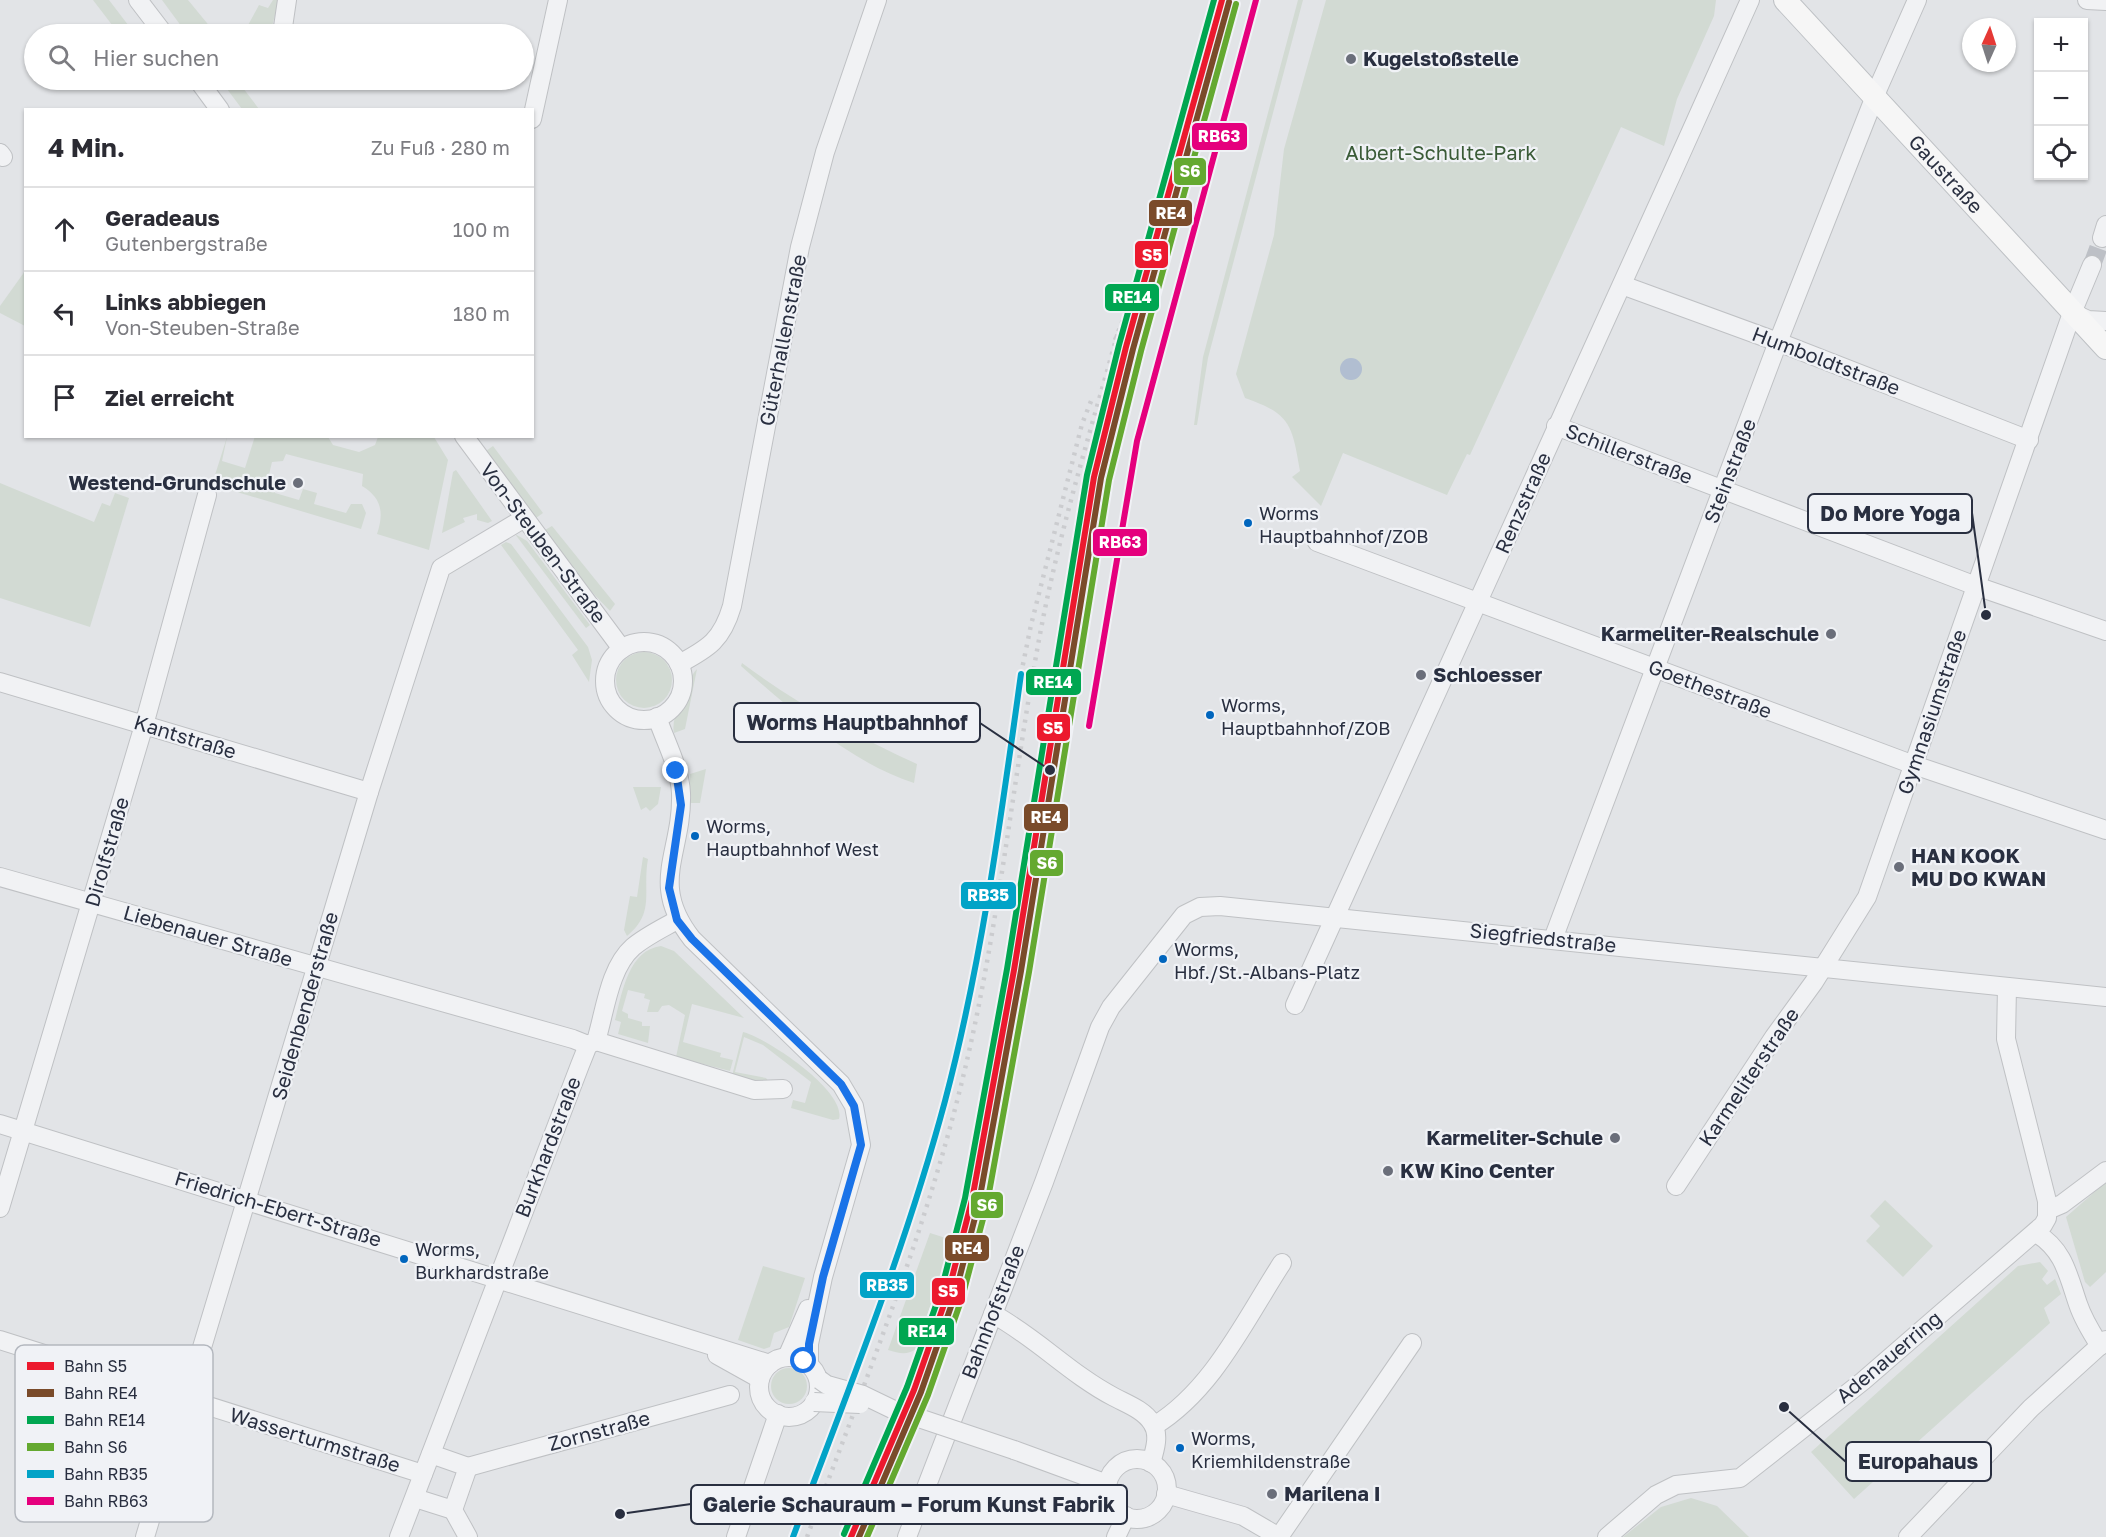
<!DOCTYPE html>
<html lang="de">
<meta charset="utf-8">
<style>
:root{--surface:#fff;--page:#f7f7f7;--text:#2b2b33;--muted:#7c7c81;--line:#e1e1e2}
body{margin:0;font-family:"Golos Text",sans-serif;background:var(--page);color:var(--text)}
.controls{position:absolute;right:18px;top:18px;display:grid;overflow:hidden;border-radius:0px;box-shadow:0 2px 4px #0004}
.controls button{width:54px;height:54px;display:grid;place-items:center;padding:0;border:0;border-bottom:2px solid var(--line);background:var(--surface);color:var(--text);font:30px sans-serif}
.compass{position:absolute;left:1962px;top:18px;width:54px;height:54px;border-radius:50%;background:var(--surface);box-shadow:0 2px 4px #0004;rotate:3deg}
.stop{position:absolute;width:18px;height:18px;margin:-14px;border:4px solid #1a73e8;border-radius:50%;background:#fff}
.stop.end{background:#1a73e8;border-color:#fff;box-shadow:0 2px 6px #0008}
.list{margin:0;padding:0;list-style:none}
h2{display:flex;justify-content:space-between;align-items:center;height:78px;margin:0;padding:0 24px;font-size:26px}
h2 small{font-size:20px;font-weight:400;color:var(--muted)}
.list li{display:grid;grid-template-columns:39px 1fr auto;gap:18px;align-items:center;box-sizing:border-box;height:84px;padding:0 24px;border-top:2px solid var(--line)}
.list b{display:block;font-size:22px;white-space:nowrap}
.list p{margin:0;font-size:20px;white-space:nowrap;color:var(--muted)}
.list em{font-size:20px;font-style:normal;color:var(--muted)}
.icon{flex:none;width:33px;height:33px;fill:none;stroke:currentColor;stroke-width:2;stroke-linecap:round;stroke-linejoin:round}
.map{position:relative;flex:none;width:2106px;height:1537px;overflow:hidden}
.search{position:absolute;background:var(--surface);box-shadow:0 2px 4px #0004;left:24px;top:24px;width:510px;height:66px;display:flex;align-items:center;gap:15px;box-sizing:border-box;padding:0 21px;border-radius:33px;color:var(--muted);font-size:22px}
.panel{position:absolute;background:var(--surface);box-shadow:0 2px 4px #0004;left:24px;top:108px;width:510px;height:330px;border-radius:0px}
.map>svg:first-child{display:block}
.green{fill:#d2dad3}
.water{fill:#b1bed1}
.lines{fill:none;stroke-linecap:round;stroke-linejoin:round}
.minor-tunnel{stroke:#bdc0c6;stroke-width:18;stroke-dasharray:18 9;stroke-linecap:butt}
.minor-casing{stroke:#bfc1c4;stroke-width:20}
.major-casing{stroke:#bec1c5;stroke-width:24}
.minor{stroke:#f1f2f4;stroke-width:18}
.major{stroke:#f6f6f6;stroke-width:22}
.rail{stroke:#cbcccf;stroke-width:4.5;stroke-dasharray:3 6;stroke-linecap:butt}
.minor-bridge-casing{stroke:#bfc1c4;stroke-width:20;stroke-linecap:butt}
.minor-bridge{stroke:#f1f2f4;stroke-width:18}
.rail-1-casing{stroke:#f0f2f6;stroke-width:10}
.rail-2-casing{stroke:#f0f2f6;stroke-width:10}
.rail-3-casing{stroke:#f0f2f6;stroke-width:10}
.rail-4-casing{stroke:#f0f2f6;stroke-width:10}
.rail-5-casing{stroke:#f0f2f6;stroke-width:10}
.rail-6-casing{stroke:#f0f2f6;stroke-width:10}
.rail-1{stroke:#ec192e;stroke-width:6}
.rail-2{stroke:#7a4b2a;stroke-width:6}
.rail-3{stroke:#00a651;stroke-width:6}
.rail-4{stroke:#64a930;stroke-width:6}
.rail-5{stroke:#02a3c7;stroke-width:6}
.rail-6{stroke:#e5007d;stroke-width:6}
.route{stroke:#1a73e8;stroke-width:8}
.poi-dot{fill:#6a6e7a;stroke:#f0f2f6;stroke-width:2}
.bus-dot{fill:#0065bd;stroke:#f0f2f6;stroke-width:2}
.labels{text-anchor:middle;stroke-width:4.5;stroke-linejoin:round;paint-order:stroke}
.bus-label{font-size:18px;fill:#292f40;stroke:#f0f2f6;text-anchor:start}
.poi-label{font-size:20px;font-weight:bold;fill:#292f40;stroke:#f0f2f6;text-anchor:start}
.park-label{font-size:20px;fill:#3a5b37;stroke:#f0f2f6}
.street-label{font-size:20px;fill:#292f40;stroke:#f0f2f6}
.key{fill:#f0f2f6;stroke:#b4b8bf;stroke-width:1.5}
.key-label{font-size:16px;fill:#292f40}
.leader{fill:none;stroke:#292f40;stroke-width:2}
.callout-dot{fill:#292f40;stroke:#f0f2f6;stroke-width:2}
.callout{fill:#f0f2f6;stroke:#292f40;stroke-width:2}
.callout-label{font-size:21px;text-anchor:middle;font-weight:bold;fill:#292f40}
.line-badge{stroke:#f0f2f6;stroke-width:2}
.badge-label{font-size:16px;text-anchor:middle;font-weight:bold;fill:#fff}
</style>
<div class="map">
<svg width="2106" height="1537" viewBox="0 0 2106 1537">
<rect width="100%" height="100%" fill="#e2e4e7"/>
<!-- green -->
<g class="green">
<polygon points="93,0 109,0 135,34 119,34"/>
<polygon points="162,0 188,0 216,34 187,34"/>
<polygon points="273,0 279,0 270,34 260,34 247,27 259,5 268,8"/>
<polygon points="1298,0 1303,0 1208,358 1197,425 1194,425 1203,357"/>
<path d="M1326,0H1716L1714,16L1677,99L1664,146L1621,127L1470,455L1467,454L1447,495L1343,453L1321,506L1292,477L1300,471C1292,425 1291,414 1245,398L1236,374L1274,235L1284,149Z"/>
<polygon points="237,80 259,109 242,109 221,81"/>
<polygon points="25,271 25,326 0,313 0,306"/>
<path d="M255,436L328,437L333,445L359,452L375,445L378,437H434L448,460L429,550L377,534C384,513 382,498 362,486L363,474L286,454L283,461L272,462L268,479L275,484V493L299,500L303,489L317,493L314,504L346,513L351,504H362L366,513L361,529L217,486L215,475L227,437L222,461L245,468Z"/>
<polygon points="493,446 543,513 536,518 486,451"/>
<polygon points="456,470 492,521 488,523 477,520 477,514 463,518 465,522 442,533 453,472"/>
<polygon points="0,483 94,522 102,503 110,506 115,493 129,498 90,627 0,598"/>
<polygon points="552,526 615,604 610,611 591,591 545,530"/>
<polygon points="515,534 527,541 590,625 586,628"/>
<polygon points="506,542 511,544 588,647 592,660 589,682 572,655 578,650 501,545"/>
<circle cx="644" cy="680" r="28"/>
<path d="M742,663C797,704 854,735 917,764L914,783C851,763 790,709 741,666Z"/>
<path d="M697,669L685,729L674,733C670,720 687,679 697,669Z"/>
<polygon points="706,769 700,803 690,803 690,774"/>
<polygon points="633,787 661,787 658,804 650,811 646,807 641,810"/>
<path d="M643,857L648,859C642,892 656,912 627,936L624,930L630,896L637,897Z"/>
<path d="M661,946L674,951L744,1018L692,1004L683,1042L721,1053L720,1057L733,1060L730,1071L676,1057L685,1015L669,1005L662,1006L658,1012H647L650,1000L644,998L645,994L628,990L622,1011L628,1014V1018L642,1022V1026H650L648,1043L618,1034L621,1022L615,1020C622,994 628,950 661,946Z"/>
<path d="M743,1032C767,1038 847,1091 839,1119L833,1120L791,1108L793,1100L805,1103L811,1082L763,1045L744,1037L735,1072L766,1078L769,1082L763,1084L732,1076Z"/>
<polygon points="2106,1182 2106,1272 2090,1287 2085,1282 2066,1217"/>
<polygon points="1885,1200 1933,1246 1903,1277 1866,1241 1880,1226 1870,1216"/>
<path d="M930,1233L952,1240L916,1349C906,1356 899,1353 888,1350Z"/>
<polygon points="2040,1262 2048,1271 2042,1279 2047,1285 2055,1279 2061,1294 2044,1308 2050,1323 1854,1499 1811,1452 2018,1266"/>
<polygon points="763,1266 805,1278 789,1327 774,1333 770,1347 764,1349 738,1340"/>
<circle cx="789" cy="1386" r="18"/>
<polygon points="1691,1498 1717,1506 1749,1537 1623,1537 1661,1507"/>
</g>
<!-- water -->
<circle class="water" cx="1351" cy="369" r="11"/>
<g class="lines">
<!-- minor-tunnel -->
<polyline class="minor-tunnel" points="2092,265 2102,238"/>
<!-- minor casing -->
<g class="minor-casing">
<g id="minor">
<polyline points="138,0 164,34"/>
<polyline points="2087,0 2106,1"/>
<polyline points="282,34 287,0"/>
<polyline points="198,80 220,110"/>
<polyline points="532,119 558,0"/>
<polyline points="0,153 3,157"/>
<polyline points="2102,238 2106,225"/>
<polyline points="1622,285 1778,342 2029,440"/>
<polyline points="2073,313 2088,320 2106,321"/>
<polyline points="1556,426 1976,586 2106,631"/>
<polyline points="464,436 622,649"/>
<polyline points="1317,542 1914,765 2106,830"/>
<circle cx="644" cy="681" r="39"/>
<path d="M679,664C709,648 722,640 732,606L800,247L825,152L877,0"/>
<polyline points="0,682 369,792"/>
<path d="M657,717C665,741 680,768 681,793C683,853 648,883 692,939L841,1084L854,1106L861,1145L823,1277L809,1344V1365"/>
<polyline points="0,877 573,1039 588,1045"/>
<polyline points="1553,939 1778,342 1879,86 1917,0"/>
<path d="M1295,1005C1445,670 1600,336 1750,0"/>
<polyline points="596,1041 754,1090 783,1089"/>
<polyline points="0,1124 770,1364"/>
<polyline points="1676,1186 1774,1037 1814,982 1867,897 2072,313 2092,265"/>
<polyline points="0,1208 144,725 207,495"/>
<polyline points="2048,1210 2062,1204 2106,1171"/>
<path d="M2036,1233C2064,1250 2068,1275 2078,1304C2083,1319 2091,1332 2100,1346"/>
<path d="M993,1314C1037,1338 1070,1374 1114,1397C1127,1404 1144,1410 1152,1423C1160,1434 1155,1450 1151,1463"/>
<polyline points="0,1340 423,1474"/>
<polyline points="717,1355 760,1379"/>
<polyline points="787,1357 808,1309"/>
<circle cx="789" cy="1387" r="30"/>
<path d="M1154,1426C1213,1390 1245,1320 1282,1263"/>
<polyline points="1014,1450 1107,1484"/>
<circle cx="1137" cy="1489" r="30"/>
<polyline points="468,1467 730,1395"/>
<polyline points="1166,1494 1243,1516 1279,1537"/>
<polyline points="415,1498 453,1510 468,1467 431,1454"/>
<polyline points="453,1510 468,1537"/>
<polyline points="145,1537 369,792 441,568 523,519"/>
<path d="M399,1537L580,1065L588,1045L596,1041C605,1012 609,968 633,947C646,936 663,928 677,920"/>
<polyline points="736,1537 778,1414"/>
<polyline points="907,1537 1044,1182 1100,1027 1111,1007 1184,915 1200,907 1220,906 2106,997"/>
<polyline points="1116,1537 1126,1516"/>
<polyline points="1279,1537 1412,1343"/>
<polyline points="1607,1537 1656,1495 1676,1485 1740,1478 1863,1381 2043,1225 2047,1218 2047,1201 2006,1039 2007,987"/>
<polyline points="1908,1537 2031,1408 2106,1340"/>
</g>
</g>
<!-- major casing -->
<g class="major-casing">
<g id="major">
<path id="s1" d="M1785,0L2106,348"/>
</g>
</g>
<!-- minor -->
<use href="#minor" class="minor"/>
<!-- major -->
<use href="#major" class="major"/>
<!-- rail -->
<g class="rail">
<polyline points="1115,340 1196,135"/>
<polyline points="1021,674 1031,625 1082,424 1093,396"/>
<path d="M807,1537C860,1394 918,1252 956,1105C997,949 1011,787 1041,629C1060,529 1091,430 1118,332"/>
</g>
<!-- minor-bridge casing -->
<g class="minor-bridge-casing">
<g id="minor-bridge">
<polyline points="820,1380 827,1385 863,1395 892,1409 1014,1450"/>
<polyline points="814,1402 860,1404"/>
</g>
</g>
<!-- minor-bridge -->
<use href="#minor-bridge" class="minor-bridge"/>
<!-- rail-1 casing -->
<g class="rail-1-casing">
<polyline id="rail-1" points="851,1537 914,1390 948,1293 972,1200 1014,970 1094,477 1126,347 1222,0"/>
</g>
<!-- rail-2 casing -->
<g class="rail-2-casing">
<polyline id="rail-2" points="859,1537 921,1392 955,1295 979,1202 1021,971 1101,478 1133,349 1229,2"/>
</g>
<!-- rail-3 casing -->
<g class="rail-3-casing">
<polyline id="rail-3" points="844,1534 907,1387 941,1291 965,1198 1007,969 1087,475 1119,345 1214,0"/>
</g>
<!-- rail-4 casing -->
<g class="rail-4-casing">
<polyline id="rail-4" points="867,1537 928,1395 962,1298 987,1204 1029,972 1109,480 1141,351 1236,4"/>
</g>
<!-- rail-5 casing -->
<g class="rail-5-casing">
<path id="rail-5" d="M793,1537C847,1393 905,1250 945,1101C982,961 1001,817 1021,674"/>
</g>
<!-- rail-6 casing -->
<g class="rail-6-casing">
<polyline id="rail-6" points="1089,726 1137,441 1256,0"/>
</g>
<!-- rail-1 -->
<use href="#rail-1" class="rail-1"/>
<!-- rail-2 -->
<use href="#rail-2" class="rail-2"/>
<!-- rail-3 -->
<use href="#rail-3" class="rail-3"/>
<!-- rail-4 -->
<use href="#rail-4" class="rail-4"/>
<!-- rail-5 -->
<use href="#rail-5" class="rail-5"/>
<!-- rail-6 -->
<use href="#rail-6" class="rail-6"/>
</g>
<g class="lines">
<!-- route -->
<polyline class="route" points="676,771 681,805 669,888 677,920 692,939 841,1084 854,1106 861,1145 823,1277 809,1344 809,1365 804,1361"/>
</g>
<!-- markers -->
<g class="poi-dot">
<circle cx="1351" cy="59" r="6"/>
<circle cx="298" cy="483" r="6"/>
<circle cx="1831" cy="634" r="6"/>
<circle cx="1421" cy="675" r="6"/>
<circle cx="1899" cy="867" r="6"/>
<circle cx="1615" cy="1138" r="6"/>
<circle cx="1388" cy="1171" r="6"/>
<circle cx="1272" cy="1494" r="6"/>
</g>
<g class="bus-dot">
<circle cx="1248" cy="523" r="5"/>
<circle cx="1210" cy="715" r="5"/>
<circle cx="695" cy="836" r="5"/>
<circle cx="1163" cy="959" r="5"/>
<circle cx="404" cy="1259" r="5"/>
<circle cx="1180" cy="1448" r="5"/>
</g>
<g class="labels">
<!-- bus labels -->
<g class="bus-label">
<text x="1259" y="520">Worms<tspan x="1259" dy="23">Hauptbahnhof/ZOB</tspan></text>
<text x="1221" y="712">Worms,<tspan x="1221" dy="23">Hauptbahnhof/ZOB</tspan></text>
<text x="706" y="833">Worms,<tspan x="706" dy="23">Hauptbahnhof West</tspan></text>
<text x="1174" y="956">Worms,<tspan x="1174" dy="23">Hbf./St.-Albans-Platz</tspan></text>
<text x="415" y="1256">Worms,<tspan x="415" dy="23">Burkhardstraße</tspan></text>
<text x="1191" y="1445">Worms,<tspan x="1191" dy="23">Kriemhildenstraße</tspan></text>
</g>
<!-- poi labels -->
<g class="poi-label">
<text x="1363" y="66">Kugelstoßstelle</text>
<text x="286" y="490" text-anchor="end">Westend-Grundschule</text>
<text x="1819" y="641" text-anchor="end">Karmeliter-Realschule</text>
<text x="1433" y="682">Schloesser</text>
<text x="1911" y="863">HAN KOOK<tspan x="1911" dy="23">MU DO KWAN</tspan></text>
<text x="1603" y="1145" text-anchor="end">Karmeliter-Schule</text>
<text x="1400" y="1178">KW Kino Center</text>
<text x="1284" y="1501">Marilena I</text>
</g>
<!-- park labels -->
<g class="park-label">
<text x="1441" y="160">Albert-Schulte-Park</text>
</g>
<!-- street labels -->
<g class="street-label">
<text dy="7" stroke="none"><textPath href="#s1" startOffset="237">Gaustraße</textPath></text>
<text transform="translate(783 340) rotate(-79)" y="7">Güterhallenstraße</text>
<text transform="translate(1826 361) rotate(21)" y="7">Humboldtstraße</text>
<text transform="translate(1629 454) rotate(21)" y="7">Schillerstraße</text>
<text transform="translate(1730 471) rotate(-69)" y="7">Steinstraße</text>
<text transform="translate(1523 503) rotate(-66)" y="7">Renzstraße</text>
<text transform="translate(543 543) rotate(53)" y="7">Von-Steuben-Straße</text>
<text transform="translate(1710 689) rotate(21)" y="7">Goethestraße</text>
<text transform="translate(1932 712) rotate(-71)" y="7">Gymnasiumstraße</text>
<text transform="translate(185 737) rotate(17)" y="7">Kantstraße</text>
<text transform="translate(107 852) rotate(-74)" y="7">Dirolfstraße</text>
<text transform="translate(208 936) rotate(16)" y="7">Liebenauer Straße</text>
<text transform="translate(1543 938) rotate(6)" y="7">Siegfriedstraße</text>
<text transform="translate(305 1006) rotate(-74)" y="7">Seidenbenderstraße</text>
<text transform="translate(1749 1077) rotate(-56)" y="7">Karmeliterstraße</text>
<text transform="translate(548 1147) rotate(-69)" y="7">Burkhardstraße</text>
<text transform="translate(278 1209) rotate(17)" y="7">Friedrich-Ebert-Straße</text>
<text transform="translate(993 1312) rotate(-69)" y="7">Bahnhofstraße</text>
<text transform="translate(1889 1357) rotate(-40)" y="7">Adenauerring</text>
<text transform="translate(599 1431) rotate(-15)" y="7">Zornstraße</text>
<text transform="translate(315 1440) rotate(17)" y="7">Wasserturmstraße</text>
</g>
</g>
<!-- legend -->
<rect x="15" y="1345" width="198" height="177" rx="9" class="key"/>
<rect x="27" y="1362" width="27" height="8" fill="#ec192e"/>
<rect x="27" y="1389" width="27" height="8" fill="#7a4b2a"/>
<rect x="27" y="1416" width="27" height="8" fill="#00a651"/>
<rect x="27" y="1443" width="27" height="8" fill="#64a930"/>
<rect x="27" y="1470" width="27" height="8" fill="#02a3c7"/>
<rect x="27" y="1497" width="27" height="8" fill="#e5007d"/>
<g class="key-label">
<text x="64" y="1372">Bahn S5</text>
<text x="64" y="1399">Bahn RE4</text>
<text x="64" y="1426">Bahn RE14</text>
<text x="64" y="1453">Bahn S6</text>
<text x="64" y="1480">Bahn RB35</text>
<text x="64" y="1507">Bahn RB63</text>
</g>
<!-- callouts -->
<path class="leader" d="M1986 615L1972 513M1050 770L980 723M1784 1407L1846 1462M620 1514L691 1504"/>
<g class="callout-dot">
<circle cx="1986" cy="615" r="6"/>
<circle cx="1050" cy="770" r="6"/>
<circle cx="1784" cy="1407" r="6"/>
<circle cx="620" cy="1514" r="6"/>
</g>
<g class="callout">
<rect x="1808" y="494" width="164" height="39" rx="6"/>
<rect x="734" y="703" width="246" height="39" rx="6"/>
<rect x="1846" y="1442" width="145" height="39" rx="6"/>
<rect x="691" y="1485" width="436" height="39" rx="6"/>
</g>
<g class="callout-label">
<text x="1890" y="521">Do More Yoga</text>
<text x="857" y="730">Worms Hauptbahnhof</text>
<text x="1918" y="1469">Europahaus</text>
<text x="909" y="1512">Galerie Schauraum – Forum Kunst Fabrik</text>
</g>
<g class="line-badge">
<rect x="1191" y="122" width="57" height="29" rx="6" fill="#e5007d"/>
<rect x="1173" y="157" width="34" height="29" rx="6" fill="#64a930"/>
<rect x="1148" y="199" width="45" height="28" rx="6" fill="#7a4b2a"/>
<rect x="1134" y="240" width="35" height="29" rx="6" fill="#ec192e"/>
<rect x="1104" y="283" width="56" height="29" rx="6" fill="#00a651"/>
<rect x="1092" y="528" width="56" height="29" rx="6" fill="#e5007d"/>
<rect x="1025" y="668" width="57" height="28" rx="6" fill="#00a651"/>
<rect x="1036" y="713" width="35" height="29" rx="6" fill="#ec192e"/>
<rect x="1023" y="803" width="46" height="29" rx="6" fill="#7a4b2a"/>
<rect x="1029" y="849" width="35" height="28" rx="6" fill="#64a930"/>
<rect x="960" y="881" width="57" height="29" rx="6" fill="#02a3c7"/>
<rect x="970" y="1191" width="34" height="28" rx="6" fill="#64a930"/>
<rect x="944" y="1234" width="46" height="28" rx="6" fill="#7a4b2a"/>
<rect x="859" y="1271" width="56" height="28" rx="6" fill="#02a3c7"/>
<rect x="931" y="1277" width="35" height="29" rx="6" fill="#ec192e"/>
<rect x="898" y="1317" width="57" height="29" rx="6" fill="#00a651"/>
</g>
<g class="badge-label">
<text x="1219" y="142">RB63</text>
<text x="1190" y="177">S6</text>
<text x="1171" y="219">RE4</text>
<text x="1152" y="261">S5</text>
<text x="1132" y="303">RE14</text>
<text x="1120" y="548">RB63</text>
<text x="1053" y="688">RE14</text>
<text x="1053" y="734">S5</text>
<text x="1046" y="823">RE4</text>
<text x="1047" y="869">S6</text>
<text x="988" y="901">RB35</text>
<text x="987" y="1211">S6</text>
<text x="967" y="1254">RE4</text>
<text x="887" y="1291">RB35</text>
<text x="948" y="1297">S5</text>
<text x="927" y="1337">RE14</text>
</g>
</svg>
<div class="controls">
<button>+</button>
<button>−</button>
<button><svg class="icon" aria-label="locate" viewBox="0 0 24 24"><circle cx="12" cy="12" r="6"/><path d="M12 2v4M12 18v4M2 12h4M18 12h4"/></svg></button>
</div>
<svg class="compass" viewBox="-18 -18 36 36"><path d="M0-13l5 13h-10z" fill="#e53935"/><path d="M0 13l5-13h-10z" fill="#7c7c81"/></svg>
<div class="stop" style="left:804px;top:1361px"></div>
<div class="stop end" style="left:676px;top:771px"></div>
<div class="search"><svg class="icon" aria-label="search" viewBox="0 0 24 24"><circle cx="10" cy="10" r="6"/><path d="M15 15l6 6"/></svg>Hier suchen</div>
<section class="panel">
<h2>4 Min.<small>Zu Fuß · 280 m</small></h2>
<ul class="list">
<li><svg class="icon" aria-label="ahead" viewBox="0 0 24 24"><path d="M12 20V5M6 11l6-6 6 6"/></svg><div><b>Geradeaus</b><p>Gutenbergstraße</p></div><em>100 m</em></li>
<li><svg class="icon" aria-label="left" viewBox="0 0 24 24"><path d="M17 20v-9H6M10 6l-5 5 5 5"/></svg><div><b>Links abbiegen</b><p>Von-Steuben-Straße</p></div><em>180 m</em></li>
<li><svg class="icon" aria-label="arrive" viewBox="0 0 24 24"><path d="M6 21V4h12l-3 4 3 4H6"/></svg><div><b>Ziel erreicht</b></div></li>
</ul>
</section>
</div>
